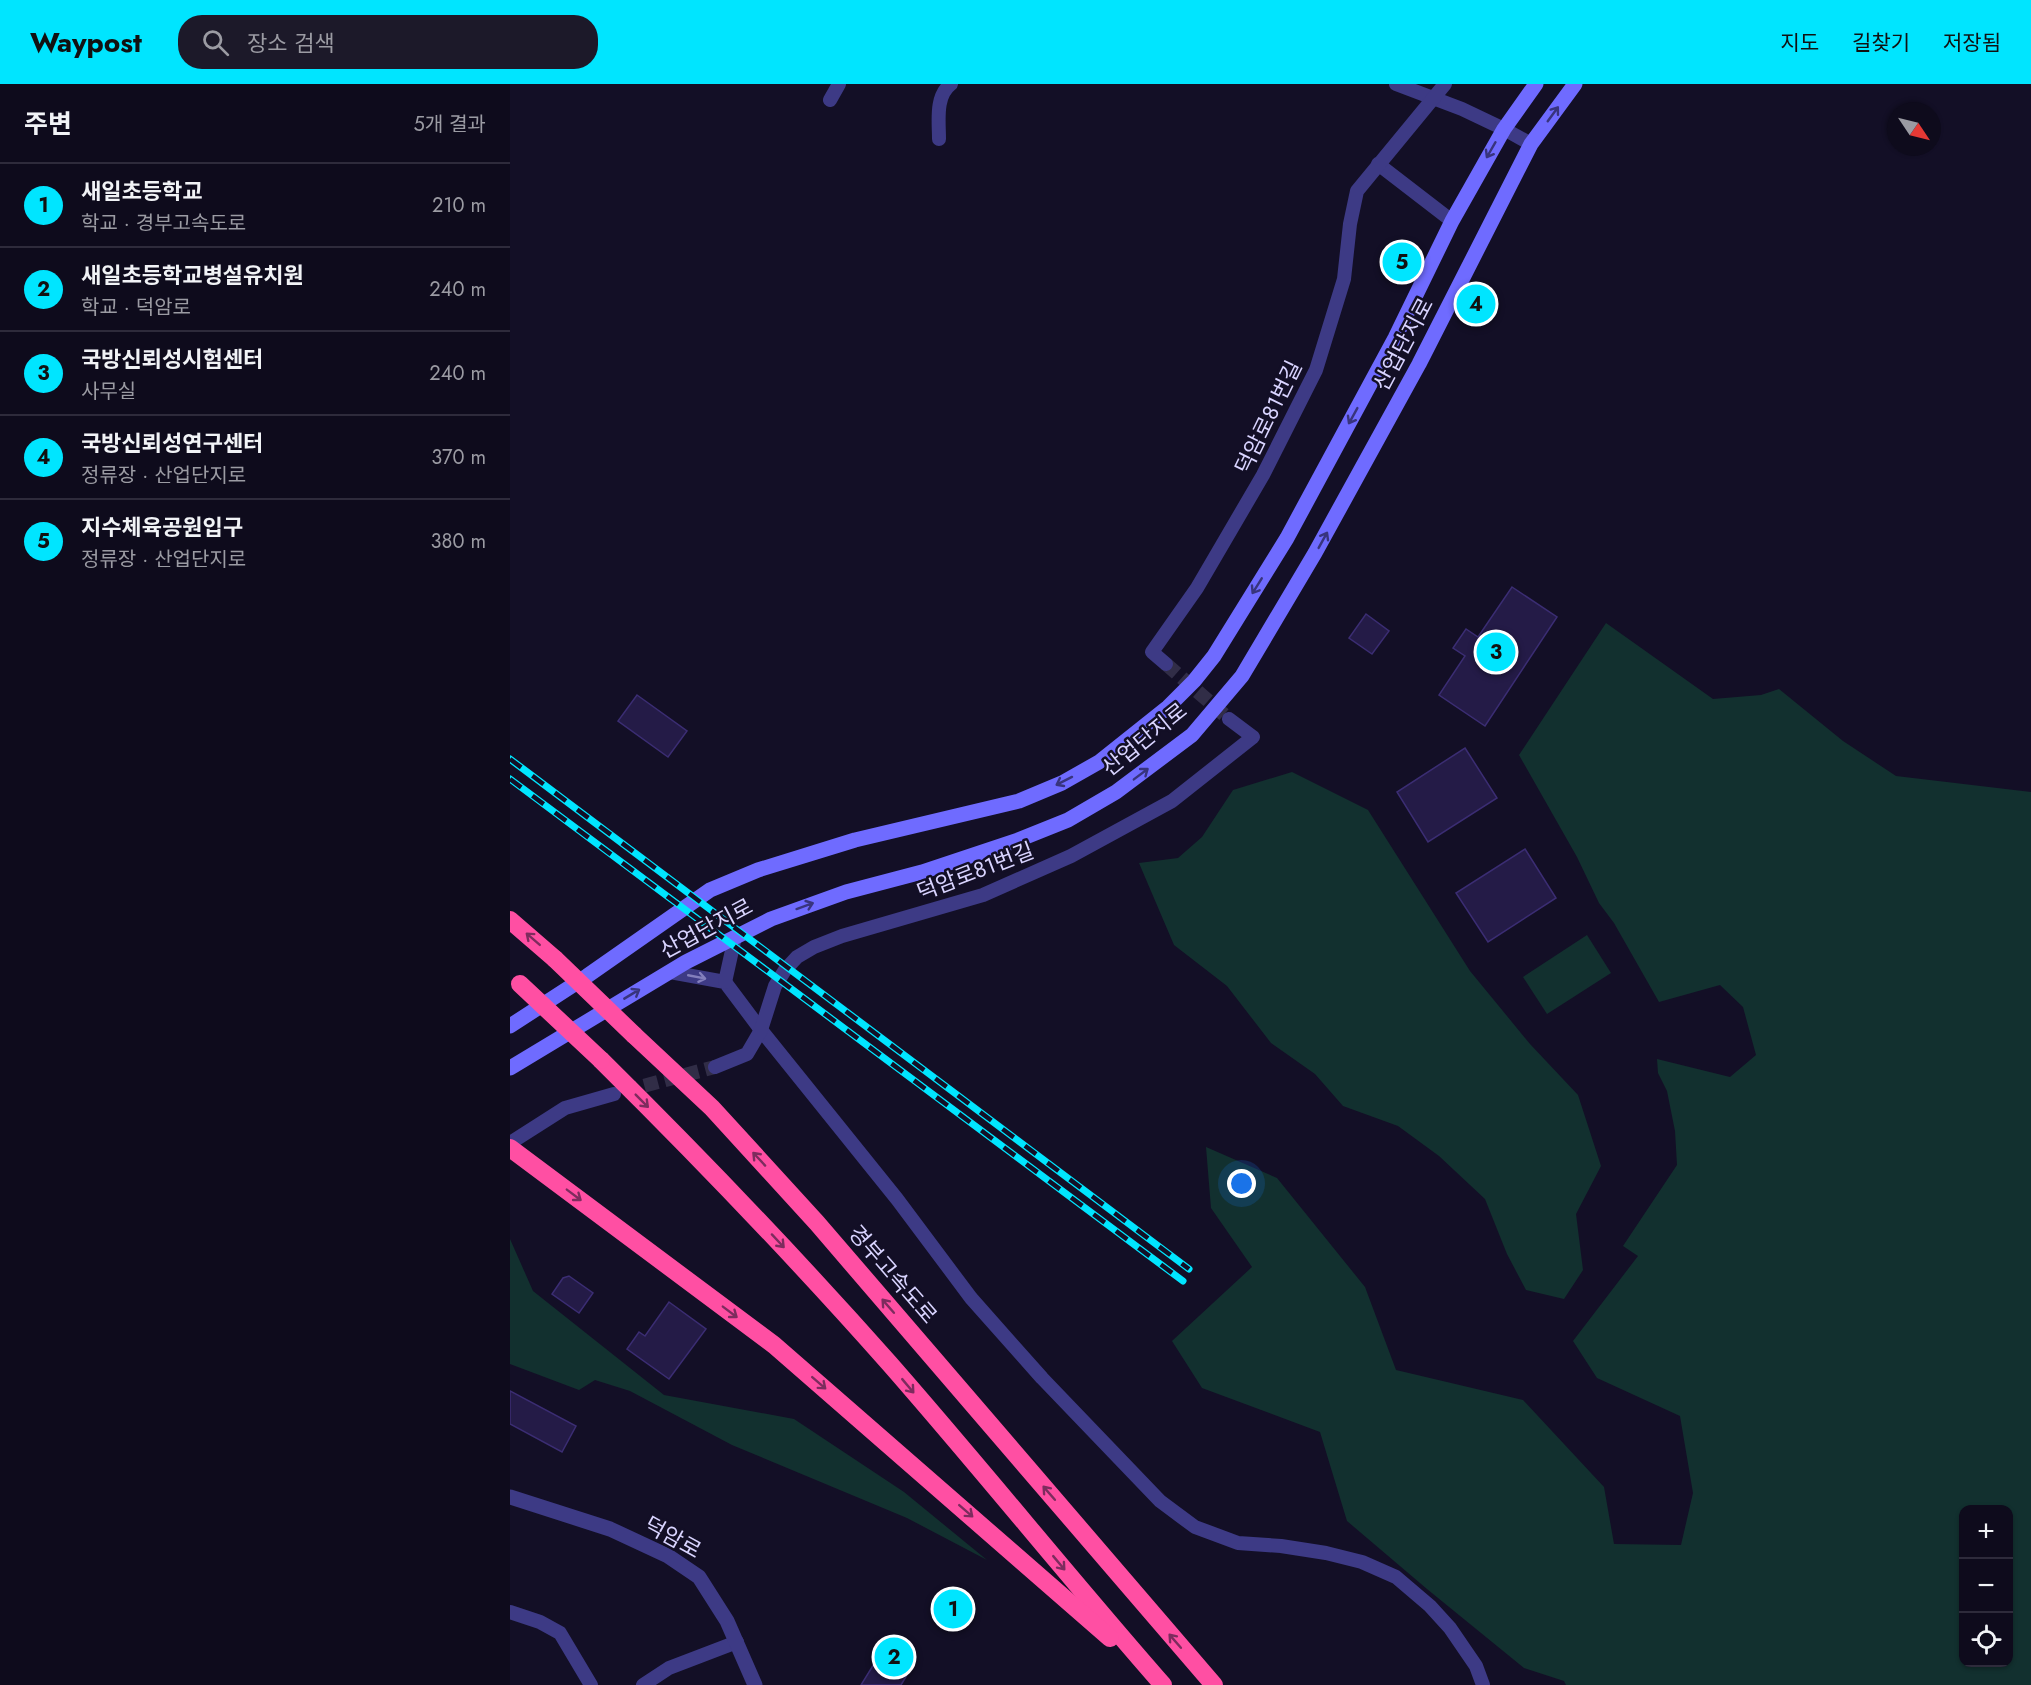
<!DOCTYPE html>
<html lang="ko">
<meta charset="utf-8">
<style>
:root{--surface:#0e0b1c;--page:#1c1929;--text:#f1f3f6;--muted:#9b9ba3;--line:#2e2b3b;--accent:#00e5ff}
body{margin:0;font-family:Jost,"Noto Sans KR",sans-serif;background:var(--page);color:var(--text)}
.controls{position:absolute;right:18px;bottom:18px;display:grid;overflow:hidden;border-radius:12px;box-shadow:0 2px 4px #0004}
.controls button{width:54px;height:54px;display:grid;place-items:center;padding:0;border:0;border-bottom:2px solid var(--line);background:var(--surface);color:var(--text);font:30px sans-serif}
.compass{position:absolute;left:1377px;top:18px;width:54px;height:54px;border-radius:50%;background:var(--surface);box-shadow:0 2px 4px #0004;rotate:125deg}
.you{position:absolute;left:732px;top:1100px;width:21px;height:21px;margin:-15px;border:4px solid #fff;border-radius:50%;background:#1a73e8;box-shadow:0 0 0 9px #1a73e833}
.badge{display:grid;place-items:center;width:39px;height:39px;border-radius:50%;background:var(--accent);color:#111;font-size:20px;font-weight:700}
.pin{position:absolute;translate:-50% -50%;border:3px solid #fff;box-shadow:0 2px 6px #0006}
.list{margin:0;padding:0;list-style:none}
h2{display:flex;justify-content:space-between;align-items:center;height:78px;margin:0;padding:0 24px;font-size:26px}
h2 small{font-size:20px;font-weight:400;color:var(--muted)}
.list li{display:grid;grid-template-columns:39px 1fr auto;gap:18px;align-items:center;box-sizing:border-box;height:84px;padding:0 24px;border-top:2px solid var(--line)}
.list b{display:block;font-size:22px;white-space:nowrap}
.list p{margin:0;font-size:20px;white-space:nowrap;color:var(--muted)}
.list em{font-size:20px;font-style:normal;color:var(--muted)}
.icon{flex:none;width:33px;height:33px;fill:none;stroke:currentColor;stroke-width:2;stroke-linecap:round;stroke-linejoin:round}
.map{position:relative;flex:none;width:1521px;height:1601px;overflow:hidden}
header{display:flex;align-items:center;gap:36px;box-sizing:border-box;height:84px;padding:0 30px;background:var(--accent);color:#111}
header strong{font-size:28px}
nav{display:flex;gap:33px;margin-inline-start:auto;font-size:21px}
.search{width:420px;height:54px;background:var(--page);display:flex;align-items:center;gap:15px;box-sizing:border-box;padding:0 21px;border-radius:24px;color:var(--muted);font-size:22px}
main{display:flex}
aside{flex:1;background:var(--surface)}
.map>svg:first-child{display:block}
.green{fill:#12302f;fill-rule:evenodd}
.building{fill:#241b47;stroke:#3b2d73;stroke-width:1.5}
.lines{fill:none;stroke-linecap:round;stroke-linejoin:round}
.minor-tunnel{stroke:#312d47;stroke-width:14;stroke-dasharray:14 7;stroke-linecap:butt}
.minor{stroke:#3d3a85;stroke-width:14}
.tertiary{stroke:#3d3a85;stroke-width:15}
.secondary{stroke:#6f6bff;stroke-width:15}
.motorway{stroke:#ff4fa3;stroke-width:18}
.rail-casing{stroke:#00e5ff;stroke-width:7}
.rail{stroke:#130f26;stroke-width:4.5;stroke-dasharray:14;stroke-linecap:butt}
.motorway-bridge{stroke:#ff4fa3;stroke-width:18}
.oneway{stroke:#38347d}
.oneway2{stroke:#7d2c5e}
.oneway3{stroke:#837fbc}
.labels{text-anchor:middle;stroke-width:5;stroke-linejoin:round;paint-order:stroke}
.street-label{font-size:22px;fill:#d9d4ff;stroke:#130f26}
</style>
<header>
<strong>Waypost</strong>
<div class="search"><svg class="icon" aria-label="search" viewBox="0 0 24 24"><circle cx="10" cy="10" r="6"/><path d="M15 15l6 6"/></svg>장소 검색</div>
<nav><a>지도</a><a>길찾기</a><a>저장됨</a></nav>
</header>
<main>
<aside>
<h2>주변<small>5개 결과</small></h2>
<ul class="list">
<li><span class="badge">1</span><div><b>새일초등학교</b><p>학교 · 경부고속도로</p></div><em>210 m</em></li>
<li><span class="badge">2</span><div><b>새일초등학교병설유치원</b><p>학교 · 덕암로</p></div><em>240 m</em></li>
<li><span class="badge">3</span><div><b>국방신뢰성시험센터</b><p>사무실</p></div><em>240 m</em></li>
<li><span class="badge">4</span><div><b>국방신뢰성연구센터</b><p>정류장 · 산업단지로</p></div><em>370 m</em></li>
<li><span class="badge">5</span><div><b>지수체육공원입구</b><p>정류장 · 산업단지로</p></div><em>380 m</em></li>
</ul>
</aside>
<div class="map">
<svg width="1521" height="1601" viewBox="0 0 1521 1601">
<rect width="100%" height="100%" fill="#130f26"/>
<!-- green -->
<g class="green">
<path d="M1096,539L1203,615L1251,611L1269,605L1333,657L1386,692L1521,708V1601H1056L1054,1597L1014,1584L917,1505L837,1437L810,1348L692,1304L662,1257L742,1183L701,1124L696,1063L767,1094L855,1203L886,1286L1013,1316L1094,1403L1104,1460L1171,1461L1183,1409L1170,1332L1087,1294L1063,1257L1128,1172L1113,1162L1167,1081L1165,1047L1157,1007L1148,989L1147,975L1220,993L1246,971L1233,923L1210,901L1149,918L1104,839L1089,819L1067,773L1009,671ZM1454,1426H1498V1578H1454Z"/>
<polygon points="782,688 858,726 960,887 1020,960 1068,1011 1091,1082 1066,1130 1073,1186 1054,1215 1016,1206 997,1170 975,1115 929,1072 888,1042 833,1022 805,990 761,959 717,902 664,861 629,779 668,774 692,753 723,706"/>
<polygon points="1077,851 1101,889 1037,930 1013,893"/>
<polygon points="0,1155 23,1207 154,1311 284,1335 394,1408 477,1476 397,1434 222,1361 120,1307 85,1296 69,1306 0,1280"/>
</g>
<!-- building -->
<g class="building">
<polygon points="1002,503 1047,533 975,642 929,611 955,572 943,564 956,545 968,553"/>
<polygon points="856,530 879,547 862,570 839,554"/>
<polygon points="127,611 177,647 158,673 108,637"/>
<polygon points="955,664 987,714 918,758 887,708"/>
<polygon points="1015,765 1046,814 978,858 946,809"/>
<polygon points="59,1192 83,1209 69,1229 42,1210 53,1194"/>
<polygon points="159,1218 196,1245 159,1295 117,1265 129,1248 135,1252"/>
<polygon points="0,1307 66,1342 52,1368 0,1340"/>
<polygon points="375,1562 396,1574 392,1581 400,1586 391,1601 351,1601"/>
</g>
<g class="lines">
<!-- minor-tunnel -->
<g class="minor-tunnel">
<polyline points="656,580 719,635"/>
<polyline points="114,1007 205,983"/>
</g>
<!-- minor -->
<g class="minor">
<polyline points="886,0 952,25 994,45 1021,60"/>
<polyline points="320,16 329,0"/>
<path d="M429,55C429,37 425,12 441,0"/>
<polyline points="868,80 942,137"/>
<polyline points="656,580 642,568 687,504 753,391 806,286 834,195 840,140 847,107 935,0"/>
<polyline points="160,888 215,898 251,946 387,1115 461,1214 532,1294 650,1417 685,1443 728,1459 771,1462 816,1469 852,1478 886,1493 920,1522 940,1544 966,1582 973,1601"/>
<polyline points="215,898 225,853"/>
<polyline points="205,983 237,970 251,946 265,902 275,886 287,873 304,863 332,852 473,811 561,772 662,717 743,653 719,635"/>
<polyline points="0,1059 55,1024 104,1010"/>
<polyline points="0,1528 30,1538 50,1549 81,1601"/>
<polyline points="133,1601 159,1584 227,1558"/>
</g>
<!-- tertiary -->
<polyline class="tertiary" points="0,1413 100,1445 158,1472 189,1493 217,1537 245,1601"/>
<!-- secondary -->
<g class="secondary">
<polyline points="0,942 77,892 200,806 248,786 345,756 509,717 552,699 589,678 658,623 684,597 704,572 777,454 885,254 942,137 994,45 1026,0"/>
<polyline points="0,984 176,878 261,835 336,808 412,788 508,756 558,736 606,708 682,651 732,592 805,469 909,280 1021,60 1065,0"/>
</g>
<!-- motorway -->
<g class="motorway">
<polyline points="0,836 45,875"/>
<polyline points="124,951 202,1024 307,1139 704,1601"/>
<path d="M91,976C190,1074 286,1174 379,1279C472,1385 560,1495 653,1601"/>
<polyline points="0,1064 264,1261 600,1554"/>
</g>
<!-- rail casing -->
<g class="rail-casing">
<g id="rail">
<polyline points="0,675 679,1185"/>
<polyline points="0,695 673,1197"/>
</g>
</g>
<!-- rail -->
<use href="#rail" class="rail"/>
<!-- motorway-bridge -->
<g class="motorway-bridge">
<polyline points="45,875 124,951"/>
<polyline points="10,900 91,976"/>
</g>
</g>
<!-- one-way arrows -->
<defs><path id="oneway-shaft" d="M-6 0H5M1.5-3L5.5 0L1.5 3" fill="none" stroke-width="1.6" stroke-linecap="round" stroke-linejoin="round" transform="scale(1.5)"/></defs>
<g class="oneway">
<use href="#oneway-shaft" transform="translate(1043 30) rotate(-54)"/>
<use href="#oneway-shaft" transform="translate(981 66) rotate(120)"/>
<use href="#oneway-shaft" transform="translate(843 332) rotate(119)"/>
<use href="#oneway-shaft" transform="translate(813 456) rotate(-61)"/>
<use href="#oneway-shaft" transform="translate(747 502) rotate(122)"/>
<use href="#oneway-shaft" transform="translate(631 690) rotate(-37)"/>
<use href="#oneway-shaft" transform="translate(554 697) rotate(153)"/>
<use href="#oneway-shaft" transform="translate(295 822) rotate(-20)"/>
<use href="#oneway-shaft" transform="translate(122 910) rotate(-31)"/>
</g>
<g class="oneway2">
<use href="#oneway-shaft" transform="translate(23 855) rotate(-139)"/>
<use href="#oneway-shaft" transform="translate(132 1017) rotate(45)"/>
<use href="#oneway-shaft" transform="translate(249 1075) rotate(-133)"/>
<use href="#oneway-shaft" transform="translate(64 1111) rotate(37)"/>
<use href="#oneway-shaft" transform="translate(268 1157) rotate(47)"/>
<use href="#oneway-shaft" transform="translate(378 1222) rotate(-131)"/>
<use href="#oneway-shaft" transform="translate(220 1228) rotate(37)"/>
<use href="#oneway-shaft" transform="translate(309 1299) rotate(41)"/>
<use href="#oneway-shaft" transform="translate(398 1302) rotate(50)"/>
<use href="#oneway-shaft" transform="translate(539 1409) rotate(-131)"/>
<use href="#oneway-shaft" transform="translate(456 1427) rotate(41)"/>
<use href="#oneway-shaft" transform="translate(549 1479) rotate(50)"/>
<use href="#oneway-shaft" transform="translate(665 1557) rotate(-131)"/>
</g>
<use class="oneway3" href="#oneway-shaft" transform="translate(187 893) rotate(11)"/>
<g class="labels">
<!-- street labels -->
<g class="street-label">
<text transform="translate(893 260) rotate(-62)" y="8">산업단지로</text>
<text transform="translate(758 333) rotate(-64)" y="8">덕암로81번길</text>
<text transform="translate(634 655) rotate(-39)" y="8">산업단지로</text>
<text transform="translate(465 787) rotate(-21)" y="8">덕암로81번길</text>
<text transform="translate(196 844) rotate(-28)" y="8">산업단지로</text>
<text transform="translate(383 1190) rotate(49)" y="8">경부고속도로</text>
<text transform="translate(163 1453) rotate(29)" y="8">덕암로</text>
</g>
</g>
</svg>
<div class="controls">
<button>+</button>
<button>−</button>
<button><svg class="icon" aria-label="locate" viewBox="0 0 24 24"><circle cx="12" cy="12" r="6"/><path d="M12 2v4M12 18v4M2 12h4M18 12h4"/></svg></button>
</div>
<svg class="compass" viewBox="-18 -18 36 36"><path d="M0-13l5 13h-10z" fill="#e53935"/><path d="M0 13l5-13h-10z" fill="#9b9ba3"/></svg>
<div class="you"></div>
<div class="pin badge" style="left:443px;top:1525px">1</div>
<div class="pin badge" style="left:384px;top:1573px">2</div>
<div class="pin badge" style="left:986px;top:568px">3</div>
<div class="pin badge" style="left:966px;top:220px">4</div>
<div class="pin badge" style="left:892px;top:178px">5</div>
</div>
</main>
